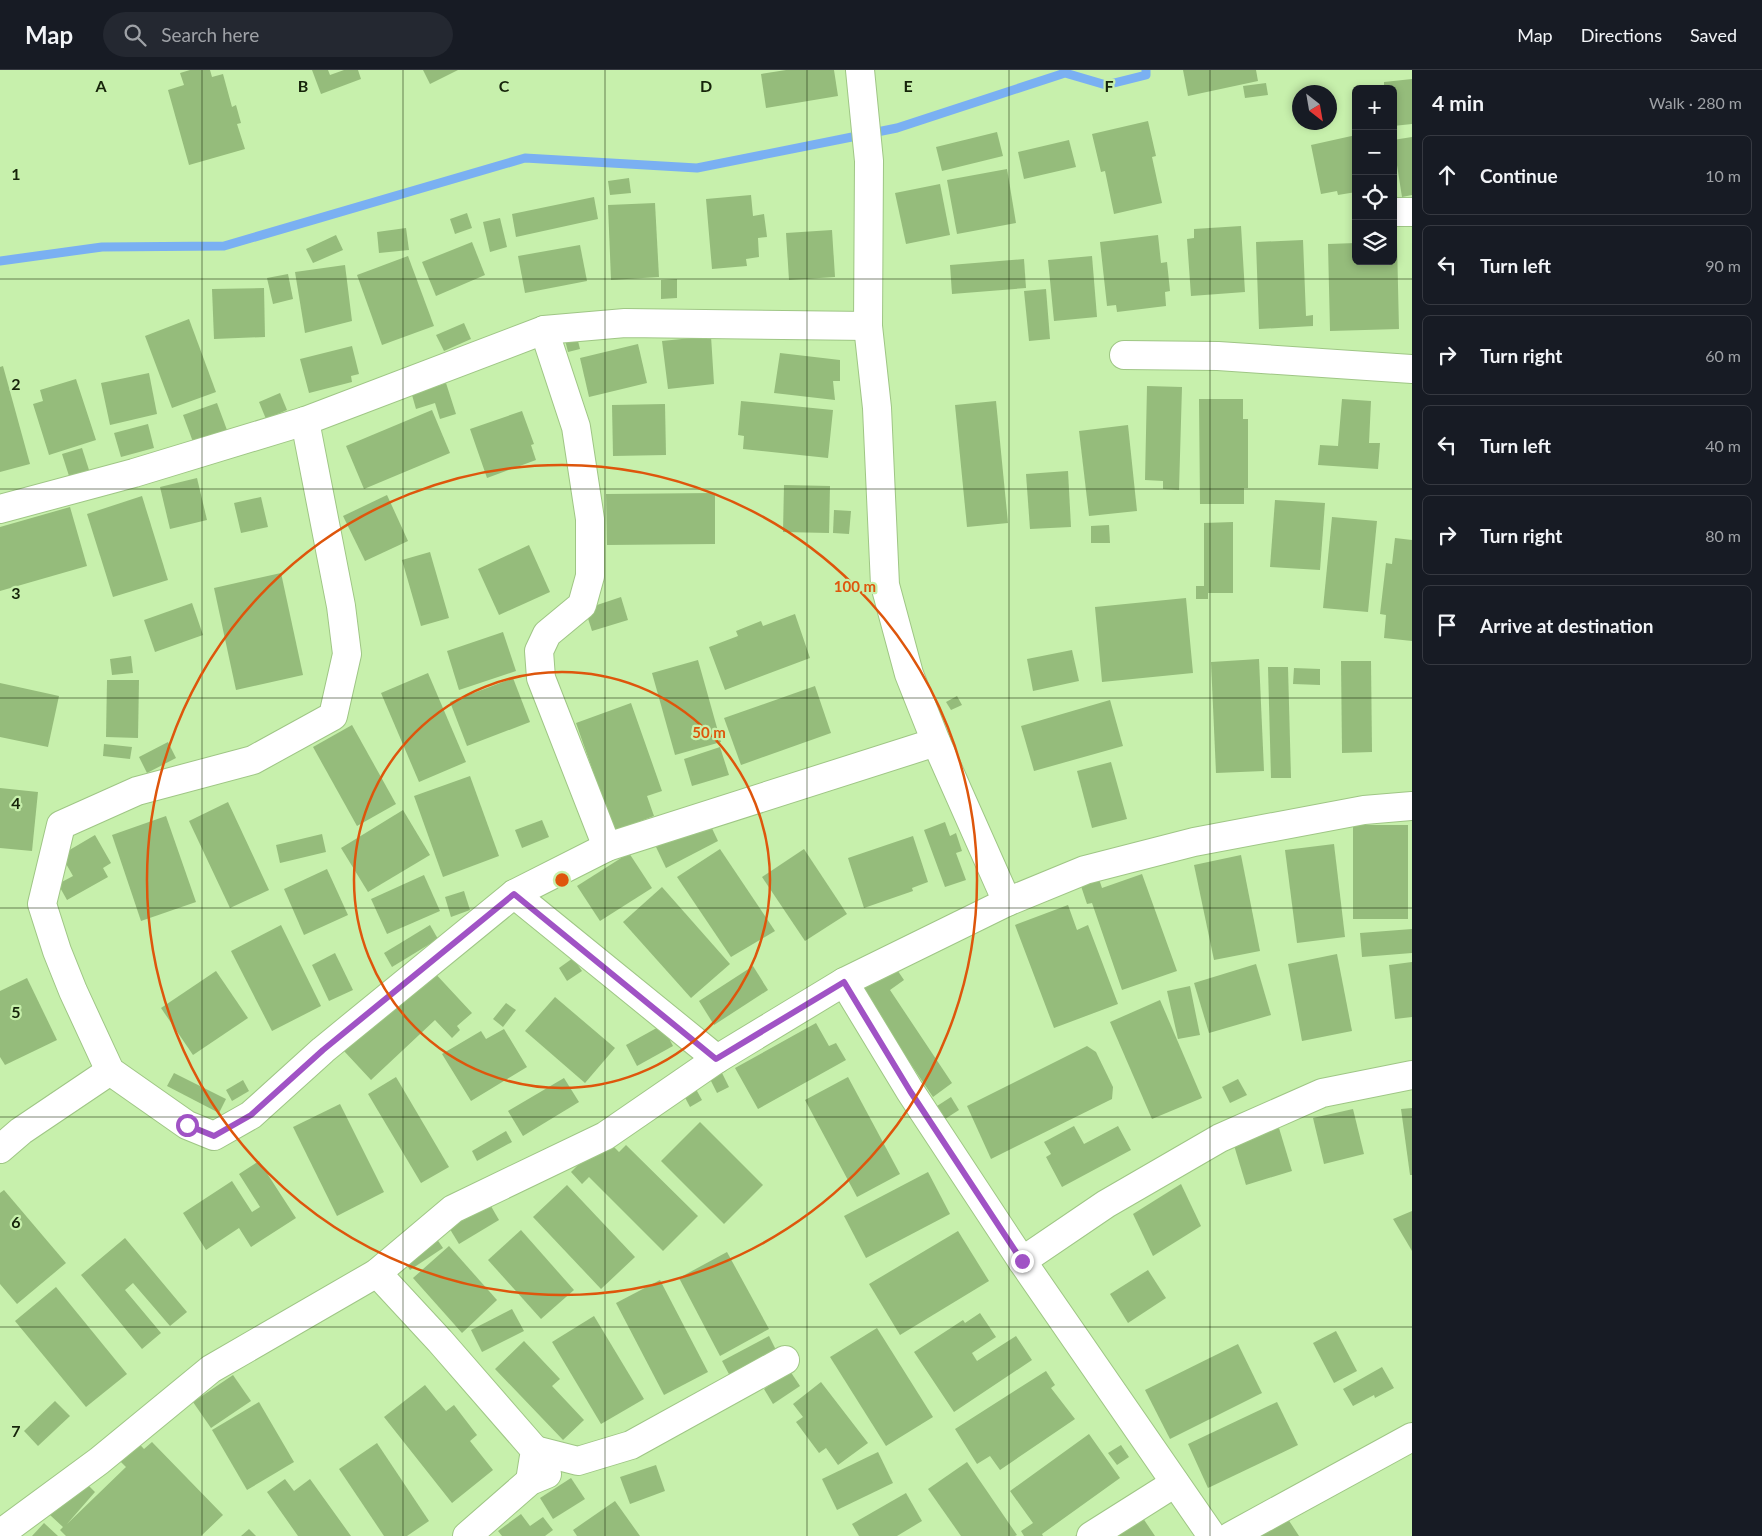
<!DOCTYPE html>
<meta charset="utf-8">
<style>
:root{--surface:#171b24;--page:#242831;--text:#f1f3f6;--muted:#9ea1a6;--line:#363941}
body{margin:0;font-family:Lato,sans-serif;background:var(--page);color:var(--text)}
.controls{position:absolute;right:15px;top:15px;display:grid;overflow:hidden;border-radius:8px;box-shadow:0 2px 8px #0003}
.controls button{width:45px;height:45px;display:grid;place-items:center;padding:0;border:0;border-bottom:1px solid var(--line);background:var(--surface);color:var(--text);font:25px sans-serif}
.compass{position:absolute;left:1292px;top:15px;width:45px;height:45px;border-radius:50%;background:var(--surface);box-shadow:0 2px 8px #0003;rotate:149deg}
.stop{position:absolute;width:15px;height:15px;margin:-11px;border:4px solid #a053c5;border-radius:50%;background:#fff}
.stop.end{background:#a053c5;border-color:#fff;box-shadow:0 1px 5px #0008}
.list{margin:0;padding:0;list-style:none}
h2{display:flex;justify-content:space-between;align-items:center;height:65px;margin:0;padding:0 20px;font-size:21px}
h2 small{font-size:16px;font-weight:400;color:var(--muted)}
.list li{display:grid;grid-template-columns:32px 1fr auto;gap:15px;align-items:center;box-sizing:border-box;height:80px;margin:0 10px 10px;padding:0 10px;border:1px solid var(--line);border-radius:8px}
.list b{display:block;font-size:19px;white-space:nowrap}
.list em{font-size:16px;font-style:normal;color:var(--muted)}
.icon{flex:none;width:28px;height:28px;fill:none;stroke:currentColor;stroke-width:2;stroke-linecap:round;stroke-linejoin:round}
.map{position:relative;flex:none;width:1412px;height:1466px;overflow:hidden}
header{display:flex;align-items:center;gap:30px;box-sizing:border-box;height:70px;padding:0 25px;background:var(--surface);border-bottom:1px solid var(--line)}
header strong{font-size:24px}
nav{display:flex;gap:28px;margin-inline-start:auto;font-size:18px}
.search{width:350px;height:45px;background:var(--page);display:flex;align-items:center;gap:12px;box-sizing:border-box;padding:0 18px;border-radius:28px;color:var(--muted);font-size:19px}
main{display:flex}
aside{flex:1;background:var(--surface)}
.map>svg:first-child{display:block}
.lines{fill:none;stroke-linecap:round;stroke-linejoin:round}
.stream{stroke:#7ab0f2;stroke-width:9}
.building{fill:#95bc7b}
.minor-casing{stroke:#9fc685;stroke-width:30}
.minor{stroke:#fff;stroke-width:28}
.route{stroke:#a053c5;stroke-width:6}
.grid{fill:none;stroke:#16240a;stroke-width:1;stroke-opacity:0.55}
.ring{fill:none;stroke:#de560c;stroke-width:2.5}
.grid-label{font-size:16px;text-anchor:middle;font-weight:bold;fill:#16240a;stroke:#c7f0ac;stroke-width:4.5;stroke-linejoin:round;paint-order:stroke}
.centre{fill:#de560c;stroke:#c7f0ac;stroke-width:2.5}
.ring-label{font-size:15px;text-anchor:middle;font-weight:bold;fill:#de560c;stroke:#c7f0ac;stroke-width:4.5;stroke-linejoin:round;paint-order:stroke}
</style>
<header>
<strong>Map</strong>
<div class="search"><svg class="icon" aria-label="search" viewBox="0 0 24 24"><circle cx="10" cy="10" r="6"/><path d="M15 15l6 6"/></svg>Search here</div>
<nav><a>Map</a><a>Directions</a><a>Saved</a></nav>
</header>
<main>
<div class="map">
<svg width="1412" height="1466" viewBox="0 0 1412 1466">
<rect width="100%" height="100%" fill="#c7f0ac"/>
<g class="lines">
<!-- stream -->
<polyline class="stream" points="0,191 102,177 224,176 525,88 697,98 897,58 1065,3 1106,15 1146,5 1146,0"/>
</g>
<!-- building -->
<g class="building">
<polygon points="190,0 210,0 212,7 223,4 232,37 236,35 241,53 237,54 245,79 189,95 168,20 184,15 180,3"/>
<polygon points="312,0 328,0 330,5 344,0 358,0 361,9 321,24"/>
<polygon points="423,0 458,0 430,14"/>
<polygon points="786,0 834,0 838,26 766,38 761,4"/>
<polygon points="1183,0 1256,0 1258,11 1188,26"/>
<polygon points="1412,9 1412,54 1393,56 1393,19 1384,19 1384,12"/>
<polygon points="1266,13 1268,25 1245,28 1243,16"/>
<polygon points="1148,51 1156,86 1152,87 1162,133 1114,144 1105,101 1101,102 1092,64"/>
<polygon points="997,62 1003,86 942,101 936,77"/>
<polygon points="1356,65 1356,122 1338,125 1337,121 1321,124 1311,75"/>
<polygon points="1412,67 1412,125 1402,127 1393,70"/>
<polygon points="1069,70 1076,97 1024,109 1018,82"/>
<polygon points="1007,99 1016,153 957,164 947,110"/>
<polygon points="629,108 631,123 610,125 608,111"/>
<polygon points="940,114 950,165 906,174 895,123"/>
<polygon points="751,125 753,146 764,144 767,167 758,168 759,187 746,189 747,196 712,199 706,129"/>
<polygon points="594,127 598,149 516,167 512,144"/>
<polygon points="655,133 659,207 611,210 608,135"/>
<polygon points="467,143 472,158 455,164 450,149"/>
<polygon points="500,148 507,177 490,182 483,152"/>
<polygon points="1241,156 1245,222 1191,226 1187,169 1194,168 1194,159"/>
<polygon points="406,158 409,180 379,183 377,162"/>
<polygon points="832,160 835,207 789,210 786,163"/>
<polygon points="336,165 343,180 313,193 306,179"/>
<polygon points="1158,165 1161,193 1167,192 1170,221 1165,222 1166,236 1117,242 1116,235 1107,236 1100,172"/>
<polygon points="1303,170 1306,246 1313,245 1313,256 1259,259 1256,172"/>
<polygon points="472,172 485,205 436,226 422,192"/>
<polygon points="1393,172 1397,172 1399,259 1330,261 1328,174 1356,173 1356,191 1393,191"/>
<polygon points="580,175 587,211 525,223 518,186"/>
<polygon points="408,186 434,256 382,275 357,205"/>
<polygon points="1092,186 1097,247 1054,251 1048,190"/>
<polygon points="1024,189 1026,218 952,224 950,195"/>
<polygon points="345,195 352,251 305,263 295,202"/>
<polygon points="288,204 293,229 273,234 267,208"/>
<polygon points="677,209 677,228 661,229 661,210"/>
<polygon points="264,218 265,267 214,269 212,219"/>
<polygon points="1046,219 1050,269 1029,271 1024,221"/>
<polygon points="189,249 216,322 172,338 145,266"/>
<polygon points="464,253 471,269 444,281 436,265"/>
<polygon points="576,263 580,279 568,282 564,266"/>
<polygon points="711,266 714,314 668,319 662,271"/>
<polygon points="638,274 647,313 589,327 580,288"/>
<polygon points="352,276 359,304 351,306 352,312 309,323 300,289"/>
<polygon points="780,283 840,290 840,311 833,311 835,330 774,323"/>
<polygon points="3,296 30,394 0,402 0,297"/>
<polygon points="149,303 157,344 110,355 101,313"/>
<polygon points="76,309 96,370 49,385 33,334 43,331 40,320"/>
<polygon points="446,313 456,344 440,349 435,333 416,339 412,325"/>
<polygon points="1147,316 1182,317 1179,420 1163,419 1163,411 1145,410"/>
<polygon points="280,323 287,340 266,349 259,332"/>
<polygon points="1199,329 1243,329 1243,349 1248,349 1248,418 1244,418 1244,434 1200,434"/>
<polygon points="1342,329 1371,331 1369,373 1380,373 1378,399 1318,395 1320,375 1338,376"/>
<polygon points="741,331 833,340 828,388 743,379 744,366 738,365"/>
<polygon points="996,331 1008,453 967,457 955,335"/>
<polygon points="217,333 227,360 193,372 183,345"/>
<polygon points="665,334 666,385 613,386 612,335"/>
<polygon points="432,340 450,383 364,419 346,376"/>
<polygon points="522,341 534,374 531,375 536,390 487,408 470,359"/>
<polygon points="148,354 154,378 121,387 114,363"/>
<polygon points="1128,355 1137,441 1089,446 1079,361"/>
<polygon points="82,378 89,400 69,406 62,384"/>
<polygon points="1068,401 1071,457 1030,459 1026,404"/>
<polygon points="197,408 207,450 170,459 160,417"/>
<polygon points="784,415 830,416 829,463 783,462"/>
<polygon points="715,423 715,474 607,475 606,424"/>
<polygon points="387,425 408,471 365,491 343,446"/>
<polygon points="142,426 168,510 113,527 87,444"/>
<polygon points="261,427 268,457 241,463 234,433"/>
<polygon points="1275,430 1325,433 1320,500 1270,497"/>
<polygon points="70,437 87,496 0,521 0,457"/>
<polygon points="834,440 851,441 849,464 833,463"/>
<polygon points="1332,447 1377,451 1368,542 1323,538"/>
<polygon points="1233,452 1233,523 1208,523 1208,529 1196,529 1196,516 1204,516 1204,453"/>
<polygon points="1109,455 1110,473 1091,473 1091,456"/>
<polygon points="1395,468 1412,470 1412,571 1384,568 1386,545 1380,544 1386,493 1392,494"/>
<polygon points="529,475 550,522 499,545 478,499"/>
<polygon points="430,482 449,548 421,556 402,490"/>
<polygon points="281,503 303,605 236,620 214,518"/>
<polygon points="621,527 628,550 592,561 585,539"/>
<polygon points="1186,528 1193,603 1102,612 1095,537"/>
<polygon points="192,533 203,565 155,582 144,550"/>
<polygon points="795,544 810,588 725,620 709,577 738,566 736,561 761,551 763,556"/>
<polygon points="503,562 516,601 459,620 447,581"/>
<polygon points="1072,580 1079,611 1033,621 1027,589"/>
<polygon points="131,586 133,603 112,605 110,589"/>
<polygon points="1259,589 1264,701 1216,703 1211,592"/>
<polygon points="698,590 721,672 675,685 652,603"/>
<polygon points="1341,591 1371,591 1372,682 1342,683"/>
<polygon points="1268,597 1288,597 1291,708 1271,708"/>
<polygon points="1294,598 1320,599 1320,615 1293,614"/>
<polygon points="428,603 466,692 419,712 381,623"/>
<polygon points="513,608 530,652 467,676 450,632"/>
<polygon points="107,610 139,610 138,668 106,667"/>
<polygon points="0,613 59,626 48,677 0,667"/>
<polygon points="815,616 831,663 741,695 724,648"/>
<polygon points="957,626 962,635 951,640 946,632"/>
<polygon points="1110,630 1123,676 1034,701 1021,656"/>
<polygon points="631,633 662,721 647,726 654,746 614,761 576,653"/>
<polygon points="352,655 396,734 357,756 313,677"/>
<polygon points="168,672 176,688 147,703 139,687"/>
<polygon points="104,674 132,677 130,689 103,686"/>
<polygon points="720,677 729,705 692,716 684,689"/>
<polygon points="1111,692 1127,749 1092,758 1077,701"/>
<polygon points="470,706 499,786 443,807 414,726"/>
<polygon points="0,718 38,722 32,781 0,778"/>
<polygon points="228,732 269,820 230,838 189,751"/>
<polygon points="403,740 430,785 368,822 341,778"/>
<polygon points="166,746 196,832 141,851 112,765"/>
<polygon points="542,750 549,767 522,778 515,760"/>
<polygon points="708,750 718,771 666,798 656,777"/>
<polygon points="945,752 950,766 956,763 962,781 956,783 966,810 945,817 924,760"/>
<rect x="1353" y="755" width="55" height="94"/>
<polygon points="322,764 326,782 280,793 276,775"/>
<polygon points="95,765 111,793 103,798 108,807 67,830 58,814 73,806 61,785"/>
<polygon points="913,766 928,812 912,818 913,821 864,838 848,788"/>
<polygon points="1334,774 1345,867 1297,873 1285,780"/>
<polygon points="720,779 775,861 731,887 677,807"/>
<polygon points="804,779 847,844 805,871 762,807"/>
<polygon points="629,783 652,818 600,851 577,816"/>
<polygon points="1241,785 1260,881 1214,890 1194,795"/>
<polygon points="327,799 348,845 304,865 284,819"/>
<polygon points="1142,804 1177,901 1122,920 1092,833 1087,834 1081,816 1099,809 1102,818"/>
<polygon points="424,805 440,841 387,864 371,829"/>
<polygon points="662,817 730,894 691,928 623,852"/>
<polygon points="464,821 470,840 451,847 445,827"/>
<polygon points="1068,835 1077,860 1088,855 1118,934 1054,958 1015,855"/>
<polygon points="281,855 321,936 272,961 231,881"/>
<polygon points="430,855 438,869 392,897 384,883"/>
<polygon points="1412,859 1412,883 1362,887 1360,863"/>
<polygon points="335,883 353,920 329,931 312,895"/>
<polygon points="1337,884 1352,961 1302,971 1288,894"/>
<polygon points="573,888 582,901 567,911 559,898"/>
<polygon points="891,891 904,910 890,920 952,1013 933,1027 856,913"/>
<polygon points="1412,892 1412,947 1395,949 1389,895"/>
<polygon points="1256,894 1271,945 1209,963 1194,913"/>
<polygon points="753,896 768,920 714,955 699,931"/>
<polygon points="432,900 472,943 457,956 460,960 452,968 435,950 371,1010 344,981"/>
<polygon points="216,901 248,948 193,985 161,938"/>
<polygon points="27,908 57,970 5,995 0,987 0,921"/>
<polygon points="1190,916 1200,965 1178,969 1167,921"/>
<polygon points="555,927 615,978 585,1013 525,961"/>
<polygon points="1160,930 1202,1028 1152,1049 1110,952"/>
<polygon points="506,933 516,940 503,957 493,949"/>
<polygon points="816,953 829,976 836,973 846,990 758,1039 735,998"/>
<polygon points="662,955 673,976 637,996 626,975"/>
<polygon points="504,959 527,997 471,1031 442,984 481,961 486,969"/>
<polygon points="1087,976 1096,982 1113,1017 1112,1029 991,1089 967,1036"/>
<polygon points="718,995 729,1017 717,1023 706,1001"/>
<polygon points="174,1003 226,1029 219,1043 167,1016"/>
<polygon points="396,1007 449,1097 421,1113 368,1024"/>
<polygon points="848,1007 900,1104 857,1127 805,1030"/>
<polygon points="564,1008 579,1032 523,1066 508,1041"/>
<polygon points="1238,1009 1247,1025 1230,1033 1222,1017"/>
<polygon points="243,1010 249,1021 232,1031 226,1020"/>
<polygon points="692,1012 702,1030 690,1037 680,1018"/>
<polygon points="951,1027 959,1040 945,1049 937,1036"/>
<polygon points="340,1034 384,1122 337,1146 293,1057"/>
<polygon points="1412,1038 1412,1105 1410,1105 1401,1039"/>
<polygon points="1353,1039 1364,1084 1324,1094 1313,1048"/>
<polygon points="700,1052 763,1115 724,1154 661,1091"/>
<polygon points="1074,1056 1084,1074 1118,1056 1131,1080 1062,1117 1046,1087 1051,1084 1044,1072"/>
<polygon points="1279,1058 1292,1101 1246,1115 1233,1072"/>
<polygon points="506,1061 512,1072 477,1091 472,1081"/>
<polygon points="605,1068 619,1082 626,1075 698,1146 663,1181 589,1107 582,1114 571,1102"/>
<polygon points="259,1091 296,1148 251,1177 239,1158 206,1180 183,1143 232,1111 252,1142 260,1137 239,1104"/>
<polygon points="928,1102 950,1144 866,1188 844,1146"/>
<polygon points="1181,1114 1201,1156 1153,1186 1133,1144"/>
<polygon points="567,1115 635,1187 601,1219 533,1147"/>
<polygon points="4,1120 66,1193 17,1234 0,1214 0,1123"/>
<polygon points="488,1131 499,1150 459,1174 448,1156"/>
<polygon points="1412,1141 1412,1181 1393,1149"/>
<polygon points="521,1160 574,1220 541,1249 488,1190"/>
<polygon points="958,1161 989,1211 900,1265 869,1214"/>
<polygon points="434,1165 443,1178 410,1200 401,1186"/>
<polygon points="125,1168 187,1242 170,1256 133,1213 125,1220 161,1263 142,1279 81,1205"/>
<polygon points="449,1176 497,1230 462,1263 413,1208"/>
<polygon points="727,1182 769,1259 720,1286 679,1208"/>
<polygon points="1148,1200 1166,1228 1128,1253 1110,1224"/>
<polygon points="660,1210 708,1302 664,1325 616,1233"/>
<polygon points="56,1217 127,1304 86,1337 15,1251"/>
<polygon points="512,1239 524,1261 482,1282 471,1260"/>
<polygon points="980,1243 996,1267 972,1283 977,1291 1016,1266 1032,1290 954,1342 914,1282 963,1250 965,1253"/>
<polygon points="594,1246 644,1329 601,1354 552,1272"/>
<polygon points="877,1258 933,1347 886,1376 830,1287"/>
<polygon points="1336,1261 1357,1301 1334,1313 1313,1273"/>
<polygon points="769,1266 777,1282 730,1306 722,1291"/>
<polygon points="524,1271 560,1309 552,1316 584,1350 563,1370 495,1299"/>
<polygon points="1238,1274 1262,1323 1170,1369 1145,1320"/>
<polygon points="1382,1297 1394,1318 1375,1328 1374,1325 1353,1336 1343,1319"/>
<polygon points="790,1301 800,1316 773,1334 764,1319"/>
<polygon points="1046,1301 1055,1315 1051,1318 1075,1349 1000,1400 990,1386 977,1394 955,1359"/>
<polygon points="233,1305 251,1331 211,1358 193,1332"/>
<polygon points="821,1312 868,1373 838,1395 826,1378 819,1383 796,1352 803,1347 793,1334"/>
<polygon points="425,1315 446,1341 454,1335 477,1365 470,1371 493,1400 452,1433 384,1347"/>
<polygon points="55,1331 70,1346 38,1376 24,1361"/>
<polygon points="259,1332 294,1392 247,1420 212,1360"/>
<polygon points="1277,1332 1298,1375 1208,1418 1188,1374"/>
<polygon points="1089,1364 1120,1408 1042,1464 1043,1466 1024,1466 1021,1461 1033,1453 1010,1421"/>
<polygon points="134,1368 144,1379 152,1372 223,1445 201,1466 66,1466 60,1460 63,1457 50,1445 83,1410 95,1422 67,1454 126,1397 115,1386"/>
<polygon points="377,1373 429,1451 407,1466 384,1466 339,1399"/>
<polygon points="1121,1375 1129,1387 1117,1395 1108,1383"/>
<polygon points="878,1382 893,1413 837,1440 822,1409"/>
<polygon points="967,1392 1017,1465 1015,1466 961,1466 928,1419"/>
<polygon points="656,1395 665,1421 630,1434 620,1407"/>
<polygon points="571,1408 585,1429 553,1449 540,1428"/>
<polygon points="285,1409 294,1421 310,1409 351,1466 298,1466 267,1422"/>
<polygon points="906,1423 922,1451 897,1466 859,1466 852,1454"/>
<polygon points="1130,1429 1155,1466 1075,1466"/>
<polygon points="615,1431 640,1466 577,1466 573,1460"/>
<polygon points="1284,1443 1299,1466 1248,1466"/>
<polygon points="521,1444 530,1456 543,1447 553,1460 545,1466 502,1466 498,1461"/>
<polygon points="44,1453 58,1466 32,1466"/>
<polygon points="249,1459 256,1466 241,1466"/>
</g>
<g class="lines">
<!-- minor casing -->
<g class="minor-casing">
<g id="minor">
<polyline points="860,0 869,91 868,256 877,338 885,515 909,604 936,672 1007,832"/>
<polyline points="1393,142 1412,142"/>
<polyline points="544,260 576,357 590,449 590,506 582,535 547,564 539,581 541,608 607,777"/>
<polyline points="1124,285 1218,286 1412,299"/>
<polyline points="305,351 341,536 347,584 333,646 253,690 137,721 61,755 42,834 57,881 73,921 110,1001 187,1055 214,1066 251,1045 323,980 514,824 607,777 936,672"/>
<polyline points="0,439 134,403 305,351 544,260 625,253 868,256"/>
<polyline points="514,824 717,989"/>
<polyline points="844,912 910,1021 1022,1191 1212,1466"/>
<polyline points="0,1079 21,1061 110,1001"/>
<polyline points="1022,1191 1106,1134 1220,1068 1322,1023 1412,1005"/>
<polyline points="377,1203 440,1271 535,1380 530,1411"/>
<polyline points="535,1380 578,1391 631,1375 785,1290"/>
<polyline points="0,1464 99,1391 211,1299 377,1203 453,1139 605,1066 717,989 844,912 1007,832 1085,800 1194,772 1364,740 1412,736"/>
<polyline points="467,1466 530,1411 547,1404"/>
<polyline points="1091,1466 1175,1413"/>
<polyline points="1231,1466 1412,1367"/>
</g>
</g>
<!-- minor -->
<use href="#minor" class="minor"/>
</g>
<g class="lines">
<!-- route -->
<polyline class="route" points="187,1055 214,1066 251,1045 323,980 514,824 716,989 844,912 910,1021 1022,1191"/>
</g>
<!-- grid -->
<path class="grid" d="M202,0V1466M403,0V1466M605,0V1466M807,0V1466M1009,0V1466M1210,0V1466M0,209H1412M0,419H1412M0,628H1412M0,838H1412M0,1047H1412M0,1257H1412"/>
<!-- distance rings -->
<g class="ring">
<circle cx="562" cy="810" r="208"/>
<circle cx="562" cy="810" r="415"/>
</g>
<g class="grid-label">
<text x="101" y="22">A</text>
<text x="303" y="22">B</text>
<text x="504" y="22">C</text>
<text x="706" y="22">D</text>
<text x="908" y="22">E</text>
<text x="1109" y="22">F</text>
<text x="16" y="110">1</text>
<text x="16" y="320">2</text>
<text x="16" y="529">3</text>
<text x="16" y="739">4</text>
<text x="16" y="948">5</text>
<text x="16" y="1158">6</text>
<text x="16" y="1367">7</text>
</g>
<circle cx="562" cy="810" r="8" class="centre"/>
<g class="ring-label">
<text x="855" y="522">100 m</text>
<text x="709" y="668">50 m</text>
</g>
</svg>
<div class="controls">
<button>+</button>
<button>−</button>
<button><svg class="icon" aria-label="locate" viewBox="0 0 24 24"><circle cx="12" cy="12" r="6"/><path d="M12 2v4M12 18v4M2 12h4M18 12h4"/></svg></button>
<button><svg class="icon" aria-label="layers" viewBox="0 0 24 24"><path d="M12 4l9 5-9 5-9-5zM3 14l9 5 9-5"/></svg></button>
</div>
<svg class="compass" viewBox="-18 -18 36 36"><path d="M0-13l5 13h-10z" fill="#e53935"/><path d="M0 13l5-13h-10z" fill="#9ea1a6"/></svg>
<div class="stop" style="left:187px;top:1055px"></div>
<div class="stop end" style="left:1022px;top:1191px"></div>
</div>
<aside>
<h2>4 min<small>Walk · 280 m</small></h2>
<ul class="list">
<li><svg class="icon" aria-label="ahead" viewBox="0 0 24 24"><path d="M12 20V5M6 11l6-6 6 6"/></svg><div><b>Continue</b></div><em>10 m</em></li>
<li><svg class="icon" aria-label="left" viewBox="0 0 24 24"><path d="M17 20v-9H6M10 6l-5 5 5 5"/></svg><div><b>Turn left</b></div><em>90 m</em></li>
<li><svg class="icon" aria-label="right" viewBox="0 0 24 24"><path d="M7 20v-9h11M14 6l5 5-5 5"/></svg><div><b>Turn right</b></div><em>60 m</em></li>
<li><svg class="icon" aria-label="left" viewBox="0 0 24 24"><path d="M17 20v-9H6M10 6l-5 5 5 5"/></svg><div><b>Turn left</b></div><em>40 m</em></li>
<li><svg class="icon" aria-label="right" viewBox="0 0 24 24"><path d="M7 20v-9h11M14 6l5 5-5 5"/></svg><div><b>Turn right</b></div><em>80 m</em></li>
<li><svg class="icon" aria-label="arrive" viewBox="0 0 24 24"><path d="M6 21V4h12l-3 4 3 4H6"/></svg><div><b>Arrive at destination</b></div></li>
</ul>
</aside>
</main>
